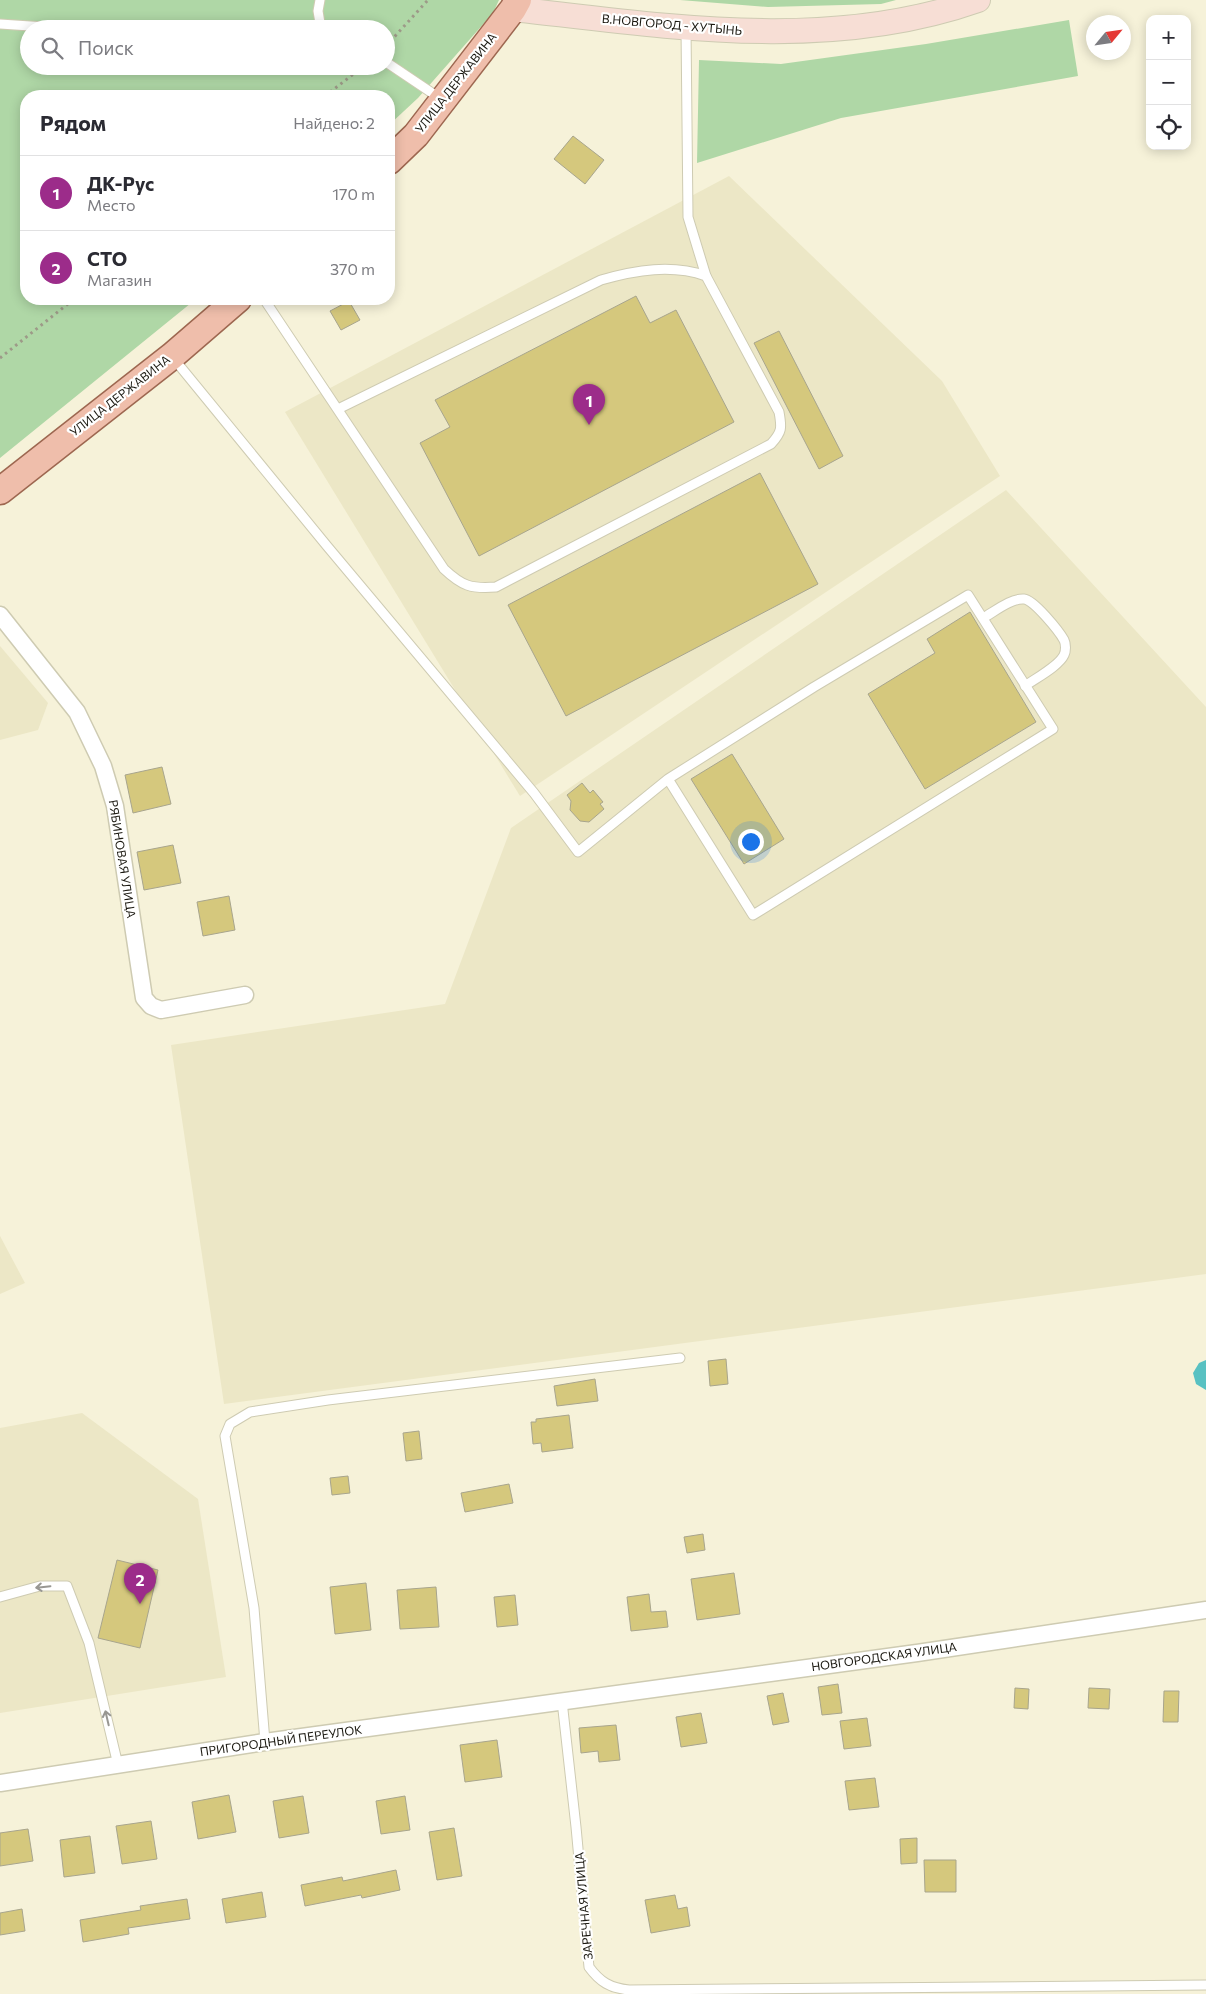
<!DOCTYPE html>
<html lang="ru">
<meta charset="utf-8">
<style>
:root{--surface:#fff;--page:#f7f7f7;--text:#2b2b33;--muted:#7c7c81;--line:#e1e1e2;--accent:#9c2c8a}
body{margin:0;font-family:Commissioner,sans-serif;background:var(--page);color:var(--text)}
.controls{position:absolute;right:15px;top:15px;display:grid;overflow:hidden;border-radius:10px;box-shadow:0 2px 12px #0003}
.controls button{width:45px;height:45px;display:grid;place-items:center;padding:0;border:0;border-bottom:1px solid var(--line);background:var(--surface);color:var(--text);font:25px sans-serif}
.compass{position:absolute;left:1086px;top:15px;width:45px;height:45px;border-radius:50%;background:var(--surface);box-shadow:0 2px 12px #0003;rotate:61deg}
.you{position:absolute;left:750px;top:841px;width:18px;height:18px;margin:-12px;border:4px solid #fff;border-radius:50%;background:#1a73e8;box-shadow:0 0 0 8px #1a73e833}
.badge{display:grid;place-items:center;width:32px;height:32px;border-radius:50%;background:var(--accent);color:#fff;font-size:16px;font-weight:700}
.pin{position:absolute;translate:-50% -41px;filter:drop-shadow(0 1px 2px #0008)}
.pin::after{content:'';position:absolute;top:26px;width:18px;height:15px;background:inherit;clip-path:polygon(0 0,100% 0,50% 100%)}
.list{margin:0;padding:0;list-style:none}
h2{display:flex;justify-content:space-between;align-items:center;height:65px;margin:0;padding:0 20px;font-size:21px}
h2 small{font-size:16px;font-weight:400;color:var(--muted)}
.list li{display:grid;grid-template-columns:32px 1fr auto;gap:15px;align-items:center;box-sizing:border-box;height:75px;padding:0 20px;border-top:1px solid var(--line)}
.list b{display:block;font-size:19px;white-space:nowrap}
.list p{margin:0;font-size:16px;white-space:nowrap;color:var(--muted)}
.list em{font-size:16px;font-style:normal;color:var(--muted)}
.icon{flex:none;width:28px;height:28px;fill:none;stroke:currentColor;stroke-width:2;stroke-linecap:round;stroke-linejoin:round}
.map{position:relative;flex:none;width:1206px;height:1994px;overflow:hidden}
.search{position:absolute;background:var(--surface);box-shadow:0 2px 12px #0003;left:20px;top:20px;width:375px;height:55px;display:flex;align-items:center;gap:12px;box-sizing:border-box;padding:0 18px;border-radius:28px;color:var(--muted);font-size:19px}
.panel{position:absolute;background:var(--surface);box-shadow:0 2px 12px #0003;left:20px;top:90px;width:375px;height:215px;border-radius:20px}
.map>svg:first-child{display:block}
.built{fill:#ece7c6}
.green{fill:#afd7a6;fill-rule:evenodd}
.water{fill:#58c1c2}
.building{fill:#d5c87d;stroke:#a8a58d}
.lines{fill:none;stroke-linecap:round;stroke-linejoin:round}
.lane-casing{stroke:#cecbb2;stroke-width:11}
.street-casing{stroke:#cecbb2;stroke-width:19}
.secondary-casing{stroke:#cecbb2;stroke-width:26}
.primary-casing{stroke:#9d6750;stroke-width:29}
.path{stroke:#9d9a88;stroke-width:3;stroke-dasharray:2.5 4;stroke-linecap:butt}
.lane{stroke:#fff;stroke-width:9}
.street{stroke:#fff;stroke-width:16}
.secondary{stroke:#f7ded5;stroke-width:24}
.primary{stroke:#efbeab;stroke-width:26}
.oneway{stroke:#989793}
.labels{text-anchor:middle;stroke-width:4.5;stroke-linejoin:round;paint-order:stroke}
.street-label{font-size:12px;fill:#1a1810;stroke:#fff}
</style>
<div class="map">
<svg width="1206" height="1994" viewBox="0 0 1206 1994">
<rect width="100%" height="100%" fill="#f6f2d9"/>
<!-- built -->
<g class="built">
<polygon points="729,176 942,381 1000,476 520,796 285,412"/>
<polygon points="1006,490 1206,707 1206,1274 224,1404 171,1045 445,1004 511,828"/>
<polygon points="0,646 48,703 38,730 0,740"/>
<polygon points="0,1236 25,1283 0,1294"/>
<polygon points="82,1413 198,1499 226,1677 0,1713 0,1428"/>
</g>
<!-- green -->
<g class="green">
<path d="M0,0H499L493,13L418,98L389,125V96H26V299H196L0,458ZM29,29H386V66H29Z"/>
<polygon points="680,0 896,0 881,4 768,7"/>
<polygon points="1069,20 1078,76 841,118 697,163 699,60 781,64 926,44"/>
</g>
<!-- water -->
<polygon class="water" points="1206,1360 1206,1390 1196,1384 1193,1373 1199,1363"/>
<!-- building -->
<g class="building">
<polygon points="573,136 604,160 585,184 554,159"/>
<polygon points="636,296 650,323 676,310 734,422 479,556 420,443 450,427 435,400"/>
<polygon points="349,301 360,320 341,330 330,311"/>
<polygon points="779,331 843,456 819,469 754,343"/>
<polygon points="760,473 818,584 566,716 508,605"/>
<polygon points="970,612 1036,722 925,789 868,694 935,653 927,639"/>
<polygon points="732,754 784,839 744,864 691,779"/>
<polygon points="162,767 171,804 133,813 125,775"/>
<polygon points="582,783 590,793 593,790 603,802 600,804 604,809 589,822 580,821 570,810 571,801 567,795"/>
<polygon points="173,845 181,883 144,890 137,852"/>
<polygon points="229,896 235,930 203,936 197,902"/>
<polygon points="726,1359 728,1384 710,1386 708,1361"/>
<polygon points="595,1379 598,1401 557,1406 554,1386"/>
<polygon points="569,1415 573,1448 542,1452 541,1443 533,1444 531,1422 536,1422 536,1419"/>
<polygon points="419,1431 422,1459 406,1461 403,1433"/>
<polygon points="348,1476 350,1493 332,1495 330,1478"/>
<polygon points="509,1484 513,1503 465,1512 461,1493"/>
<polygon points="703,1534 705,1550 687,1553 684,1537"/>
<polygon points="117,1560 158,1570 140,1648 98,1638"/>
<polygon points="734,1573 740,1614 697,1620 691,1579"/>
<polygon points="366,1583 371,1630 335,1634 330,1587"/>
<polygon points="436,1587 439,1627 400,1629 397,1590"/>
<polygon points="649,1594 651,1612 666,1611 668,1627 631,1631 627,1597"/>
<polygon points="515,1595 518,1625 497,1627 494,1597"/>
<polygon points="838,1684 842,1713 822,1715 818,1687"/>
<polygon points="1015,1688 1029,1689 1028,1709 1014,1708"/>
<polygon points="1089,1688 1110,1689 1109,1709 1088,1708"/>
<polygon points="1164,1691 1179,1691 1178,1722 1163,1722"/>
<polygon points="783,1693 789,1722 773,1725 767,1696"/>
<polygon points="701,1713 707,1743 681,1747 676,1717"/>
<polygon points="867,1718 871,1746 844,1749 840,1721"/>
<polygon points="616,1725 620,1760 599,1762 598,1751 581,1753 579,1728"/>
<polygon points="497,1740 502,1777 465,1782 460,1745"/>
<polygon points="875,1778 879,1807 849,1810 845,1781"/>
<polygon points="229,1795 236,1832 198,1839 192,1802"/>
<polygon points="303,1796 309,1833 279,1838 273,1801"/>
<polygon points="405,1796 410,1830 381,1834 376,1801"/>
<polygon points="151,1821 157,1859 122,1864 116,1826"/>
<polygon points="454,1828 462,1876 437,1880 429,1832"/>
<polygon points="28,1829 33,1861 0,1866 0,1833"/>
<polygon points="90,1836 95,1873 64,1877 60,1840"/>
<polygon points="917,1838 917,1863 901,1864 900,1839"/>
<polygon points="924,1860 956,1860 956,1892 925,1892"/>
<polygon points="396,1870 400,1890 362,1898 361,1895 305,1906 301,1885 342,1877 343,1881"/>
<polygon points="262,1892 266,1917 226,1923 222,1899"/>
<polygon points="675,1895 678,1909 687,1907 690,1926 651,1933 645,1900"/>
<polygon points="187,1899 190,1919 128,1928 129,1934 83,1942 80,1920 141,1910 140,1906"/>
<polygon points="22,1909 25,1931 0,1935 0,1913"/>
</g>
<g class="lines">
<!-- lane casing -->
<g class="lane-casing">
<g id="lane">
<polyline points="320,0 318,11 321,29"/>
<polyline points="0,24 75,29"/>
<polyline points="686,29 688,217 706,276"/>
<polyline points="386,62 441,99"/>
<path d="M264,299L444,569C462,586 471,589 496,587L771,444C782,432 782,428 779,412L706,276C672,264 636,270 601,280L338,409"/>
<polyline points="174,359 327,546 534,793 578,852 668,779 814,687 968,595 1053,729 753,915 668,779"/>
<path d="M983,618C994,612 1011,598 1024,599C1034,600 1059,631 1064,640C1066,644 1066,651 1064,655C1059,666 1036,678 1025,686"/>
<polyline points="0,1597 40,1586 67,1586 89,1643 118,1765"/>
<path d="M562,1701L576,1827L589,1967C600,1982 610,1988 629,1990L1206,1985"/>
<polyline points="265,1742 254,1608 225,1436 230,1424 250,1412 328,1400 680,1358"/>
</g>
</g>
<!-- street casing -->
<g class="street-casing">
<g id="street">
<polyline points="0,615 77,712 103,766 115,806 144,998 151,1006 161,1010 245,995"/>
<polyline points="0,1783 265,1742 917,1653 1206,1610"/>
</g>
</g>
<!-- secondary casing -->
<g class="secondary-casing">
<path id="secondary" d="M513,9C666,26 828,53 978,0"/>
</g>
<!-- primary casing -->
<g class="primary-casing">
<g id="primary">
<polyline points="389,161 416,135 513,9 518,0"/>
<polyline points="0,491 172,356 238,299"/>
</g>
</g>
<!-- path -->
<g class="path">
<polyline points="386,46 428,0"/>
<polyline points="325,96 364,66"/>
<polyline points="0,358 74,299"/>
</g>
<!-- lane -->
<use href="#lane" class="lane"/>
<!-- street -->
<use href="#street" class="street"/>
<!-- secondary -->
<use href="#secondary" class="secondary"/>
<!-- primary -->
<use href="#primary" class="primary"/>
</g>
<!-- one-way arrows -->
<defs><path id="oneway-shaft" d="M-6 0H5M1.5-3L5.5 0L1.5 3" fill="none" stroke-width="1.6" stroke-linecap="round" stroke-linejoin="round" transform="scale(1.25)"/></defs>
<g class="oneway">
<use href="#oneway-shaft" transform="translate(43 1587) rotate(174)"/>
<use href="#oneway-shaft" transform="translate(107 1718) rotate(-103)"/>
</g>
<g class="labels">
<!-- street labels -->
<g class="street-label">
<text transform="translate(672 25) rotate(5)" y="4">В.НОВГОРОД - ХУТЫНЬ</text>
<text transform="translate(456 83) rotate(-52)" y="4">УЛИЦА ДЕРЖАВИНА</text>
<text transform="translate(120 396) rotate(-38)" y="4">УЛИЦА ДЕРЖАВИНА</text>
<text transform="translate(122 859) rotate(81)" y="4">РЯБИНОВАЯ УЛИЦА</text>
<text transform="translate(884 1657) rotate(-8)" y="4">НОВГОРОДСКАЯ УЛИЦА</text>
<text transform="translate(281 1741) rotate(-8)" y="4">ПРИГОРОДНЫЙ ПЕРЕУЛОК</text>
<text transform="translate(584 1906) rotate(-95)" y="4">ЗАРЕЧНАЯ УЛИЦА</text>
</g>
</g>
</svg>
<div class="controls">
<button>+</button>
<button>−</button>
<button><svg class="icon" aria-label="locate" viewBox="0 0 24 24"><circle cx="12" cy="12" r="6"/><path d="M12 2v4M12 18v4M2 12h4M18 12h4"/></svg></button>
</div>
<svg class="compass" viewBox="-18 -18 36 36"><path d="M0-13l5 13h-10z" fill="#e53935"/><path d="M0 13l5-13h-10z" fill="#7c7c81"/></svg>
<div class="you"></div>
<div class="pin badge" style="left:589px;top:425px">1</div>
<div class="pin badge" style="left:140px;top:1604px">2</div>
<div class="search"><svg class="icon" aria-label="search" viewBox="0 0 24 24"><circle cx="10" cy="10" r="6"/><path d="M15 15l6 6"/></svg>Поиск</div>
<section class="panel">
<h2>Рядом<small>Найдено: 2</small></h2>
<ul class="list">
<li><span class="badge">1</span><div><b>ДК-Рус</b><p>Место</p></div><em>170 m</em></li>
<li><span class="badge">2</span><div><b>СТО</b><p>Магазин</p></div><em>370 m</em></li>
</ul>
</section>
</div>
